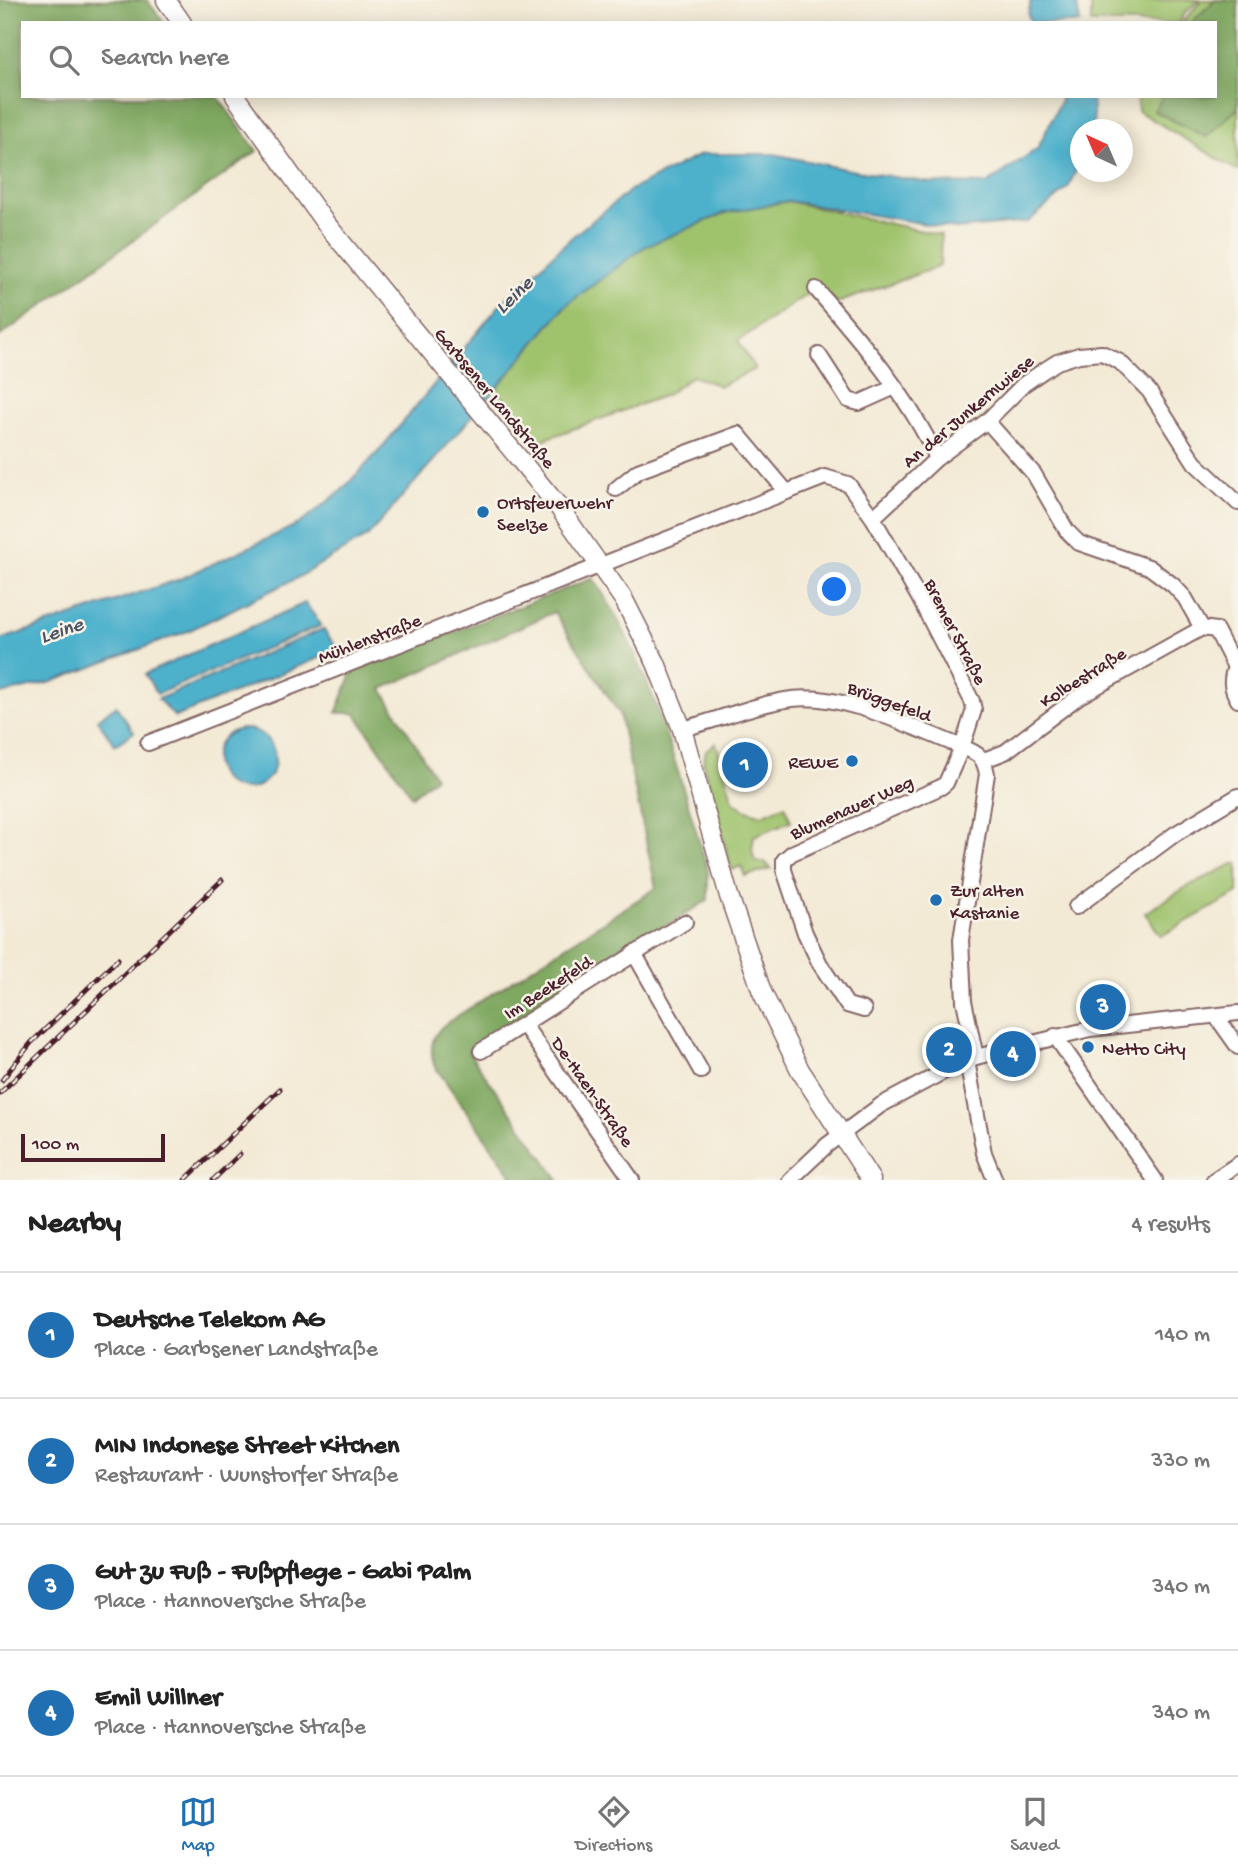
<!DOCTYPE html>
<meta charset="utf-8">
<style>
:root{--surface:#fff;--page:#f2f2f2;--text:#222;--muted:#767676;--line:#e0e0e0;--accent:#1f6fb2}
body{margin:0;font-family:"Gochi Hand",sans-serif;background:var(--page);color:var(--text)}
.compass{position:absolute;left:1070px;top:119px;width:63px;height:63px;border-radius:50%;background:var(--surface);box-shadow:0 4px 18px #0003;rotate:316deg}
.scale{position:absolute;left:21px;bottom:18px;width:144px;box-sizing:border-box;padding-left:7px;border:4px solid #4a1f2b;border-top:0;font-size:19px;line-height:24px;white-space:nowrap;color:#4a1f2b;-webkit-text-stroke:5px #f7f3e8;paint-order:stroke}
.you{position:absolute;left:835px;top:590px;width:24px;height:24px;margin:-18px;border:5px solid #fff;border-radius:50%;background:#1a73e8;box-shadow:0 0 0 10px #1a73e833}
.badge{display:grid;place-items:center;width:46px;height:46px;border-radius:50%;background:var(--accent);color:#fff;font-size:23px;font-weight:700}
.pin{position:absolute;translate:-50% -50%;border:4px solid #fff;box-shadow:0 2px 7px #0006}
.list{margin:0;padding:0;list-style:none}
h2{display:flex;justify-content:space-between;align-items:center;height:91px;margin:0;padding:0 28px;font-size:30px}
h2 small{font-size:23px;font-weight:400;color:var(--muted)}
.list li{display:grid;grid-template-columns:46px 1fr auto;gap:21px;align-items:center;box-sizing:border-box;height:126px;padding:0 28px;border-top:2px solid var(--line)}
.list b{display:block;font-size:26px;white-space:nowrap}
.list p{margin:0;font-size:23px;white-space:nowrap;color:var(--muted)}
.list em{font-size:23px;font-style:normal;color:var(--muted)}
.icon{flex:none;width:38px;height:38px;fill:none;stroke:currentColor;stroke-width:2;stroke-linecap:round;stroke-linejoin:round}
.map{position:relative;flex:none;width:1238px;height:1180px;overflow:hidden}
.search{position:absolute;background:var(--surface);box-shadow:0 4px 18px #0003;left:21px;right:21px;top:21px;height:77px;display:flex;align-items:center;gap:18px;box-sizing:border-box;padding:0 24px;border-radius:0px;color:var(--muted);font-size:26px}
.sheet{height:595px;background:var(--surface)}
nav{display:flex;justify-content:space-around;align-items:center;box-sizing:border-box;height:98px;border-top:2px solid var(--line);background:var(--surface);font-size:19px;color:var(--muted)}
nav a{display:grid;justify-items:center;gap:4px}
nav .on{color:var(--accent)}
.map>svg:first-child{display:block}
.green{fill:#9fc26c;stroke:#74704c;stroke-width:2}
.forest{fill:#7fa860;stroke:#646446;stroke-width:2}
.water{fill:#4db1cc;stroke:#4c687c;stroke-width:2}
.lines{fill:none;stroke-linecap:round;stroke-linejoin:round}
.minor-casing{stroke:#856666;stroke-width:18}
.major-casing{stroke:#856666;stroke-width:21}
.minor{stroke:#fff;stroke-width:14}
.major{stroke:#fff;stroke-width:18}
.rail-casing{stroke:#4a1f2b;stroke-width:5}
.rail{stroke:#f7f3e8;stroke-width:2.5;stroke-dasharray:8;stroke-linecap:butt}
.poi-dot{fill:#1f6fb2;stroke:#f7f3e8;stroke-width:2.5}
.labels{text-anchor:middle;stroke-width:5;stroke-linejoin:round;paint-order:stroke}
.street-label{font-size:19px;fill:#4a1f2b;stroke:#f7f3e8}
.poi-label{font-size:19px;fill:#4a1f2b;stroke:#f7f3e8;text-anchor:start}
.water-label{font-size:21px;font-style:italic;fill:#4b5263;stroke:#f7f3e8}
</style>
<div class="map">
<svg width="1238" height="1180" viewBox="0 0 1238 1180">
<rect width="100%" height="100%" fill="#f7f3e8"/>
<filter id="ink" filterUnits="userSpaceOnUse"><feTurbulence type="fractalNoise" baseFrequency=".0143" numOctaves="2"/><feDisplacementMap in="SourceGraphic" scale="14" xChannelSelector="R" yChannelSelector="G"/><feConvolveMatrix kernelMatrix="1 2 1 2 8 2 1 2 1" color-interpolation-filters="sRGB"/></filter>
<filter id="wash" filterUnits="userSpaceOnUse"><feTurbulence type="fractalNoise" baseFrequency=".00686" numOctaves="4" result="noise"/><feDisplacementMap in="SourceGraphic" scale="28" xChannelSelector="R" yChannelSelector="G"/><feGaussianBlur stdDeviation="1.57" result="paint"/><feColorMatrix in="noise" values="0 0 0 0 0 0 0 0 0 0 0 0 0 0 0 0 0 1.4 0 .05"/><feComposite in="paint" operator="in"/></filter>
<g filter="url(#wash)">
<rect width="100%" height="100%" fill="#f3ead5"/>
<!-- green -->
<g class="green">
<polygon points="1091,0 1199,0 1185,13 1179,23 1091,23"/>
<polygon points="1202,0 1238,0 1238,171 1138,111 1137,96 1215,96 1215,23 1182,23"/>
<polygon points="788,201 941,235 940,266 837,303 818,287 738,341 755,369 720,386 692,376 666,395 537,442 496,388 565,306 644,247 725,213"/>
<polygon points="716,743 733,801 744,809 762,815 785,805 791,821 754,836 752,850 755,862 765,862 771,869 745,876 741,866 732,870 703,763 706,750"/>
<polygon points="1233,864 1238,864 1238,893 1161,936 1145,913 1186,887"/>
</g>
<!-- forest -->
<g class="forest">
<polygon points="0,0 147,0 164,23 23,23 23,96 217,96 257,151 0,336"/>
<polygon points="1215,0 1238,0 1238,108 1206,137 1154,111 1163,96 1215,96 1215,23 1191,23"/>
<path d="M593,578C652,666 677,770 708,871V900L468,1051L559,1180H515L434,1065C429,1047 432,1033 448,1022L656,888L619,713L554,612L382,689L435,777L412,796L355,713H336L353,671Z"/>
</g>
<!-- water -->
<g class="water">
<polygon points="1031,0 1076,0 1080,23 1031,23 1028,14"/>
<polygon points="1060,96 1092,96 1094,129 1080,130 1080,161 1068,188 1028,222 956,229 788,201 725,213 644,247 565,306 501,383 368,536 295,579 188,631 52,682 0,694 0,640 180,579 299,524 341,491 379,451 499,306 572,237 632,189 702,154 774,154 850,170 932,183 987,184 1038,148 1061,100"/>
<polygon points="305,603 320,623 320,626 157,694 145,674"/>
<polygon points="323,629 337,648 336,651 175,717 158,699"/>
<polygon points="116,706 134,732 115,745 97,719"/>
<circle cx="245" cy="759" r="30"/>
</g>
</g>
<g filter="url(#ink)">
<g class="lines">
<!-- minor casing -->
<g class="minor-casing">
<g id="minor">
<path d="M816,289C862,342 907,394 937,458"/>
<polyline points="819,355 848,400 859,403 895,387"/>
<polyline points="987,421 1034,474 1067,531 1079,543 1149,567 1173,585 1185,598 1202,628 1216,630 1235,667"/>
<polyline points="616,489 638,471 738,434 786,491"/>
<polyline points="873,518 937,458 987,421 1024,384 1043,371 1057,362 1079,355 1102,353 1120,362 1149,391 1195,463 1238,503"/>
<path d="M1235,667C1230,681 1231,688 1238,700"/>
<path d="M682,729C719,720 754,704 792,699C843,692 913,728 962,747L946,783L941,787L792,853L784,860V870L805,933L820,964L847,1005L864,1010"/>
<path d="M148,743L825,477L848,484L873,518L918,596L972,701L974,710L962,747C978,753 984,757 987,774L961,940L964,1001L976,1057"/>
<polyline points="984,760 1005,752 1078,697 1202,628"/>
<polyline points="1076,907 1175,834 1238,796"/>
<polyline points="634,953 701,1071"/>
<polyline points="1216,1016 1238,1047"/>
<polyline points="524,1025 632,1180"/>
<polyline points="1055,1036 1155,1180"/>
<polyline points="481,1051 685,922"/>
<polyline points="967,1061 984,1153 995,1180"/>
<polyline points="790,1180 827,1145 881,1105 943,1072 976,1057 1090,1029 1238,1013"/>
<polyline points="1214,1180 1238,1164"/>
</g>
</g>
<!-- major casing -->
<g class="major-casing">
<g id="major">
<polyline points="166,0 182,23"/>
<polyline points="235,96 323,220 558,506 624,600 656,663 682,729 729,896 762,992 800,1070 871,1180"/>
</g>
</g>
<!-- minor -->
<use href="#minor" class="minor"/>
<!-- major -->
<use href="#major" class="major"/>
<!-- rail casing -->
<g class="rail-casing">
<g id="rail">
<polyline points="2,1080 31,1043 118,959"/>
<polyline points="0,1093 222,880"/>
<polyline points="185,1180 280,1089"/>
<polyline points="213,1180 240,1154"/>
</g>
</g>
<!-- rail -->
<use href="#rail" class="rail"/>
</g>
</g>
<!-- markers -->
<g class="poi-dot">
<circle cx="483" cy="512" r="7"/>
<circle cx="852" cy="761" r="7"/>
<circle cx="936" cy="900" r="7"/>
<circle cx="1088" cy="1047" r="7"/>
</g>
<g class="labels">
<!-- street labels -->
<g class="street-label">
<text transform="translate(496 397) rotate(50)" y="7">Garbsener Landstraße</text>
<text transform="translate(967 410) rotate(-40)" y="7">An der Junkernwiese</text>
<text transform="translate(957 631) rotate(63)" y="7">Bremer Straße</text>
<text transform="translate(369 637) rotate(-21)" y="7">Mühlenstraße</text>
<text transform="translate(1082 676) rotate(-32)" y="7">Kolbestraße</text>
<text transform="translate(890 700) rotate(20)" y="7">Brüggefeld</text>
<text transform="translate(851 806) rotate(-24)" y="7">Blumenauer Weg</text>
<text transform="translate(547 986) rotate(-33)" y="7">Im Beekefeld</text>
<text transform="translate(594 1091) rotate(55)" y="7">De-Haen-Straße</text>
</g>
<!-- poi labels -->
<g class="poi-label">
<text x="497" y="508">Ortsfeuerwehr<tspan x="497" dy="22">Seelze</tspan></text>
<text x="838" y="768" text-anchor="end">REWE</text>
<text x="950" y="896">Zur alten<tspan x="950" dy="22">Kastanie</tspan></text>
<text x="1102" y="1054">Netto City</text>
</g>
<!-- water labels -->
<g class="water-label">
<text transform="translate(513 294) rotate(-44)" y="7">Leine</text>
<text transform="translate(61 629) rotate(-19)" y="7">Leine</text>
</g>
</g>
</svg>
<svg class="compass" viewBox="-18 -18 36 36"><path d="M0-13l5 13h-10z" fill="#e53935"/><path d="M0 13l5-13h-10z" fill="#767676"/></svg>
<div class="scale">100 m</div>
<div class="you"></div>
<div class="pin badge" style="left:745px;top:765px">1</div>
<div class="pin badge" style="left:949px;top:1050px">2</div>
<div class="pin badge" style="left:1103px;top:1007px">3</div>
<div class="pin badge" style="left:1013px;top:1054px">4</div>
<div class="search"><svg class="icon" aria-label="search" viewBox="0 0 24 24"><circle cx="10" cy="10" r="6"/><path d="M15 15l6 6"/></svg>Search here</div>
</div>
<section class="sheet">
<h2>Nearby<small>4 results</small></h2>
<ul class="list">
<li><span class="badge">1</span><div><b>Deutsche Telekom AG</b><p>Place · Garbsener Landstraße</p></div><em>140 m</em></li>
<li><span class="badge">2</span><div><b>MIN Indonese Street Kitchen</b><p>Restaurant · Wunstorfer Straße</p></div><em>330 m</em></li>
<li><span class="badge">3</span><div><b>Gut zu Fuß - Fußpflege - Gabi Palm</b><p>Place · Hannoversche Straße</p></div><em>340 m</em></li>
<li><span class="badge">4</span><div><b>Emil Willner</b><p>Place · Hannoversche Straße</p></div><em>340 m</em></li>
</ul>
</section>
<nav>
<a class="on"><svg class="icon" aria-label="map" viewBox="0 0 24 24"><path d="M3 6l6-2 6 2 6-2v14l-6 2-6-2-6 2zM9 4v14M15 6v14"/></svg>Map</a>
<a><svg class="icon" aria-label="directions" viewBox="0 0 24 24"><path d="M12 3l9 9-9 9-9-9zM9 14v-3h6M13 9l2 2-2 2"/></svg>Directions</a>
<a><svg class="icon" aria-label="saved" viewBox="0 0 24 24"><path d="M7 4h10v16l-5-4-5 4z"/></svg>Saved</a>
</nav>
